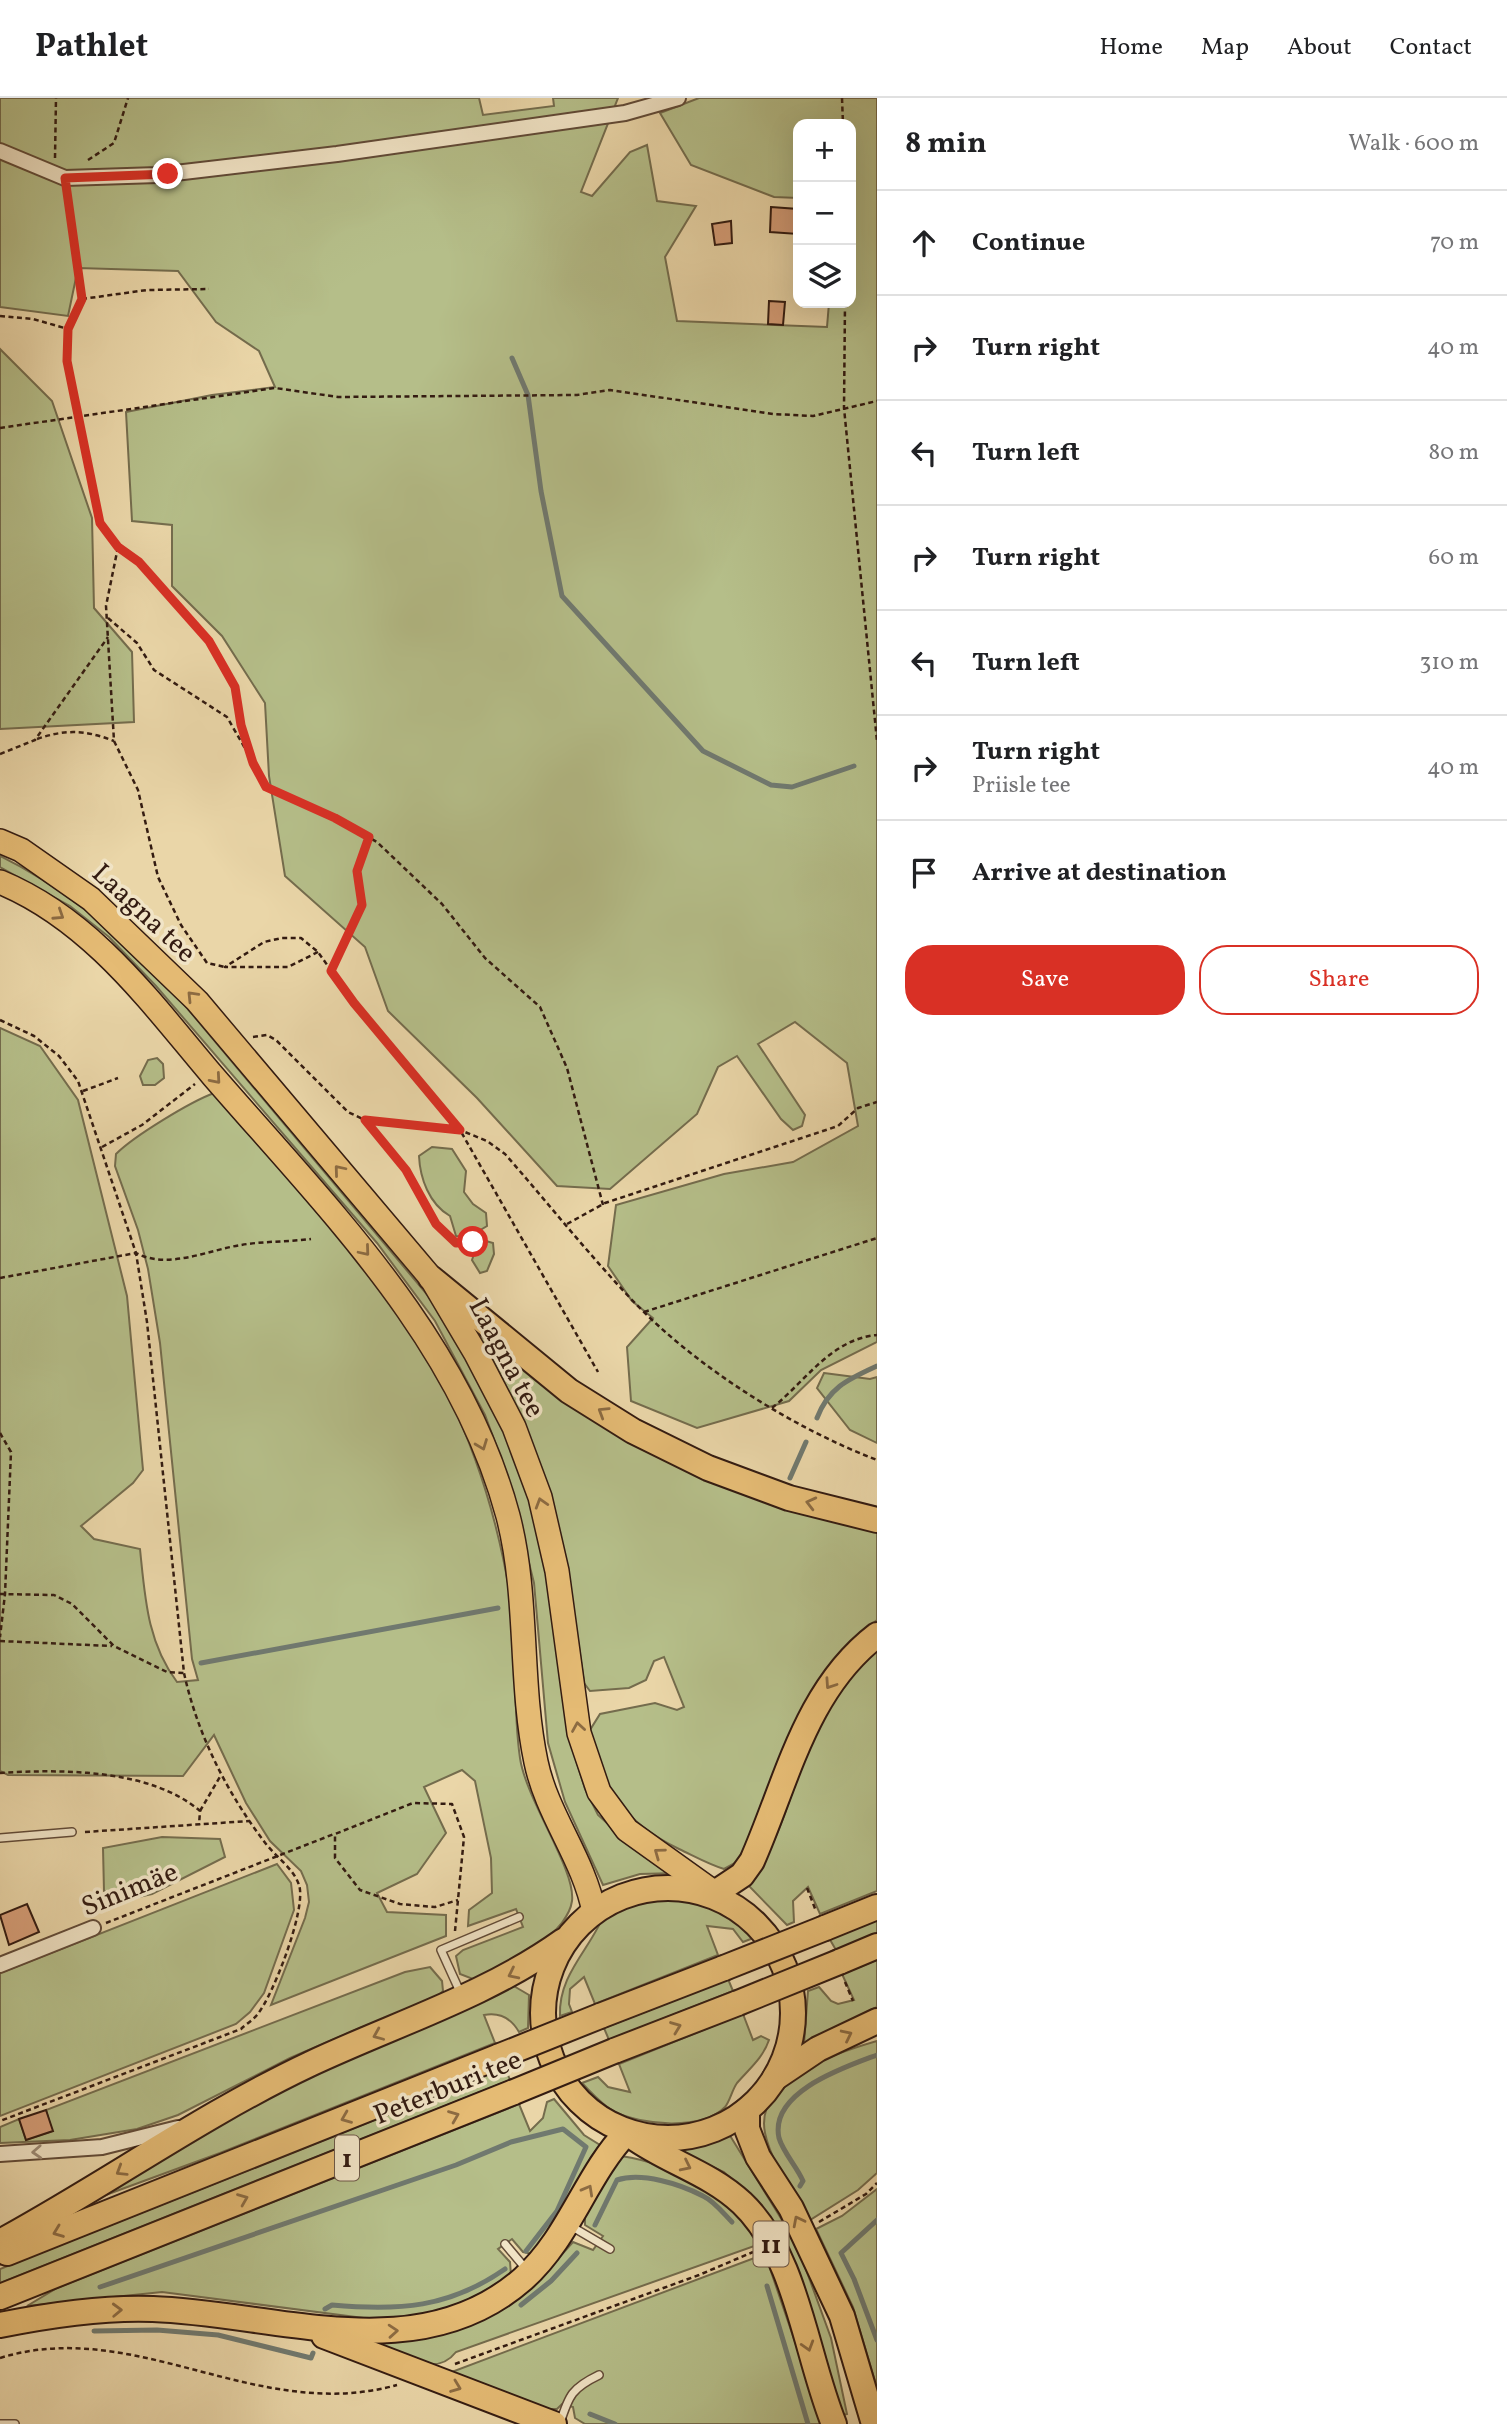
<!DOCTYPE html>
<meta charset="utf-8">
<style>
:root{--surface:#fff;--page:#f6f6f6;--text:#202124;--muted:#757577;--line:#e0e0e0;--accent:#d93025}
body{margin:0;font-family:Vollkorn,serif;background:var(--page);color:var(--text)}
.controls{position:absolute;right:21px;top:21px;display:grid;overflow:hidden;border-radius:14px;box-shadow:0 7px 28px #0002}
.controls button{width:63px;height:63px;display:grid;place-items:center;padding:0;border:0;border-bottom:2px solid var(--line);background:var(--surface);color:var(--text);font:35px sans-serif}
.stop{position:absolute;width:21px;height:21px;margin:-16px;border:5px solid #d93025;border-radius:50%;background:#fff}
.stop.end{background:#d93025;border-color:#fff;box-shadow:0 2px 7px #0008}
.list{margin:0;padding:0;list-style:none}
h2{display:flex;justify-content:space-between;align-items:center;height:91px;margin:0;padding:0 28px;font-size:30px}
h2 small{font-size:23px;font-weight:400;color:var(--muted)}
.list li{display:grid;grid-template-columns:46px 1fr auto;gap:21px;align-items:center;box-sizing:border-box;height:105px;padding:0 28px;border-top:2px solid var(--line)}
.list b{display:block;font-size:26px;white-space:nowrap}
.list p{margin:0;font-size:23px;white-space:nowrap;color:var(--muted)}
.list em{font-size:23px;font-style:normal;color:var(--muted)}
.actions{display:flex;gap:14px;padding:21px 28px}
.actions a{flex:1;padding:16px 0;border:2px solid var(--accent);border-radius:28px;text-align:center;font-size:24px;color:var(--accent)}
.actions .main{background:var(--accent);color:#fff}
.icon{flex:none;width:38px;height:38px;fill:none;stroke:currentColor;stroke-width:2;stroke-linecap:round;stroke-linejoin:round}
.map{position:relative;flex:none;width:877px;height:2326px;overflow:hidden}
header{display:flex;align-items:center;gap:42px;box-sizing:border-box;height:98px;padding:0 35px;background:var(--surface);border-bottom:2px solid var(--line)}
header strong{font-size:33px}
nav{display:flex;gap:38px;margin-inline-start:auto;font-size:24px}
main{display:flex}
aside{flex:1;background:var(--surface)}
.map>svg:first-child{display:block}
.green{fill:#b5be89;stroke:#746c4d;stroke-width:2}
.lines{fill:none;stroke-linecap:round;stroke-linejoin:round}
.stream{stroke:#70796f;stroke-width:5}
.building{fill:#d69e78;stroke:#331b11;stroke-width:2}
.service-casing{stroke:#614a37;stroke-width:10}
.minor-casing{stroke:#614a37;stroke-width:18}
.primary-casing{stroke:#331b11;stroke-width:26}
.trunk-casing{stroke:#331b11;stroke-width:28}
.path{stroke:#331b11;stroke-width:2.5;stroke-dasharray:5 3.5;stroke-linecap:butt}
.service{stroke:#f1e4c6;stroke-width:7}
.minor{stroke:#f1e4c6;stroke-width:14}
.primary{stroke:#e5bb74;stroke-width:23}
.trunk{stroke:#e5bb74;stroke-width:24}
.trunk-bridge-casing{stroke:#331b11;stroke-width:28;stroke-linecap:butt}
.trunk-bridge{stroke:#e5bb74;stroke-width:24}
.oneway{stroke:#8c6b42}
.oneway2{stroke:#9c8a75}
.route{stroke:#d93025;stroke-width:9}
.labels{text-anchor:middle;stroke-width:7;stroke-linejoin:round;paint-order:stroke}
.shield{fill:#f1e4c6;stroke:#6c5747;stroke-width:2}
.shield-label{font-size:26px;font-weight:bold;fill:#331b11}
.street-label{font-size:28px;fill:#331b11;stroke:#f1e4c6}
</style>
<header>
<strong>Pathlet</strong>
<nav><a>Home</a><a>Map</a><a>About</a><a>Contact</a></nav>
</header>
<main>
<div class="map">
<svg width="877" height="2326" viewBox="0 0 877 2326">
<rect width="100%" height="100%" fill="#ead6a8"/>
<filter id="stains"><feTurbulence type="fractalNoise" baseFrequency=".00286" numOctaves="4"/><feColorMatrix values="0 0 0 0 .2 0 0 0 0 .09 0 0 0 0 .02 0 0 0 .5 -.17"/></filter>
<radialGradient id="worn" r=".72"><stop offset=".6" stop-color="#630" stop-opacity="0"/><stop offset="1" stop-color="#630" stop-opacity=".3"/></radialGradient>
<!-- green -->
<g class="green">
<polygon points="0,0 479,0 483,17 554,8 553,0 618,0 581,94 592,98 630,54 647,47 657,103 696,108 665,159 677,223 827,229 829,205 851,205 851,26 798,26 798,100 774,99 691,67 660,15 699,0 877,0 877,1244 821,1272 789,1303 697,1330 631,1303 627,1249 653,1220 632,1203 608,1168 616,1107 724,1076 793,1064 858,1028 847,965 795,924 758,946 805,1017 802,1028 793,1032 781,1021 737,958 718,969 697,1016 610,1091 557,1088 477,1000 388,913 365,849 285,778 269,678 265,605 222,538 172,488 172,427 132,423 126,314 212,297 275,289 259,253 216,224 178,173 78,170 68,218 0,209"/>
<polygon points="0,251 52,303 92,420 94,510 132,554 134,624 0,631"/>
<path d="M0,758C59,787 108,828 156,873L440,1212L495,1308L543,1435L573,1652L585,1691L598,1717L621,1738L677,1775L640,1776L603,1787L565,1704L548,1645L534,1485L507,1377L485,1317L435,1223L377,1145L156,888L109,839L70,808L0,769Z"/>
<path d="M0,930L40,948L78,1002L127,1198L143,1372L133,1385L81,1428L94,1441L140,1451C145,1499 147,1544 177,1584L198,1582L192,1561L160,1245L148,1171L138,1132L115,1068L116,1056C134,1038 190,1004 214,995C282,1073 354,1149 413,1236C464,1312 495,1406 510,1497C518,1551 512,1606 520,1660C526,1702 576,1772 572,1803C570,1818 556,1833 545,1842C526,1858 500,1870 478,1883L460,1876L456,1858L463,1852L523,1829L516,1811L468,1828L469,1812L492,1795L491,1760L475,1683L462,1672L424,1689L446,1735L417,1776L377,1795L387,1814L446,1817V1838L271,1907L305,1820L309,1804L307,1787L301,1773L270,1743L246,1705L214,1637L183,1678L8,1677L0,1673Z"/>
<polygon points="157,960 163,966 164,980 155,987 143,987 140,978 148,962"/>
<path d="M432,1049L452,1051L466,1073L464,1094L473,1106L486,1115L487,1128L467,1140L456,1138L450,1118C429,1106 420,1080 419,1058Z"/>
<polygon points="486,1143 493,1145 494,1156 487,1173 480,1175 472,1162 475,1153"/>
<path d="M472,1227L570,1306L877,1434V1522L856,1539L747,1750L735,1765L724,1771C708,1766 694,1758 679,1751C622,1723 604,1692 590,1632L600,1616L655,1605L677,1612L684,1609L664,1559L654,1563L646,1582L629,1590L590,1593L584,1585C566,1452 545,1343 472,1227Z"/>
<polygon points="824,1275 870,1281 877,1279 877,1345 850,1332 817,1290"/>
<path d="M877,1551V1793L820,1816L808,1789L793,1803L794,1824L787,1827L748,1787C783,1742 792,1684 816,1633C831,1601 852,1576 877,1551Z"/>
<polygon points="162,1739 220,1741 225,1759 152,1796 134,1800 104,1793 103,1750"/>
<polygon points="277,1766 291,1785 294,1812 264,1895 250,1914 236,1926 0,2018 0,1875"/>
<path d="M669,1796C703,1801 734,1811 756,1839L743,1844L733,1831L707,1828L718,1857L595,1906L584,1879L570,1891L569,1906L572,1914L560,1918C558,1875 593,1849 606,1812L638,1800Z"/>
<polygon points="877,1821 877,1836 836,1852 829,1840"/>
<polygon points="877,1862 877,1909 804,1946 808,1893 819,1889 831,1903 838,1906 854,1902 842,1876"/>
<polygon points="430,1869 442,1883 443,1893 435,1901 360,1930 290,1960 178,2017 137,2031 70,2042 0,2045 0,2029 19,2021 26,2042 52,2033 46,2012 405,1874"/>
<polygon points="728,1881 733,1893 609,1942 604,1930"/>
<path d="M512,1887L529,1897L528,1930L519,1934C511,1920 500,1914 484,1917L495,1945L220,2055L92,2102L211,2030L309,1979Z"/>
<path d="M743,1916L753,1942L761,1938L769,1942C763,1960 749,1971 737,1985C732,1992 730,2003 725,2009C702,2033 641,2027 615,2014C602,2007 592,1995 582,1985L598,1979L608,1989L630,1994L619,1966Z"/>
<path d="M877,1943V2075L858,2092L810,2122C795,2096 771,2065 765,2035C754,1980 839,1954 877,1943Z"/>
<polygon points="505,1970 510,1982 0,2185 0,2171"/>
<path d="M554,2001L584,2037L600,2047L591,2059L575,2096L532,2156L523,2154L512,2141L498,2151L510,2164L511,2177C467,2207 432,2218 379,2222L162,2194L27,2208L57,2190L519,2006L530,2033L543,2020L547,2004Z"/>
<polygon points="729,2036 790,2135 804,2166 831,2240 847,2316 843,2317 758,2105 724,2074 672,2050 714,2042"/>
<path d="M621,2058C676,2066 729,2099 760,2146L456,2254C435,2281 402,2257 377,2247V2244C466,2237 514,2212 573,2144L593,2152L603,2138L585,2127V2119L610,2069Z"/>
<polygon points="877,2091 877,2290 853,2209 816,2131 842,2118"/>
<polygon points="765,2156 823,2326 585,2326 575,2320 573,2309 562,2306 557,2311 547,2311 449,2275"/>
</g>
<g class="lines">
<!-- stream -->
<g class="stream">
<polyline points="512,260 528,297 541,393 562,498 703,653 771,687 792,689 854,668"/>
<path d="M817,1320C829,1289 849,1281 877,1268"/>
<polyline points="790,1380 806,1344"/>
<polyline points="201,1565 498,1510"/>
<path d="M800,2088L803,2083C797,2069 783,2054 779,2040C769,1994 845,1969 877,1957"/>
<polyline points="877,2122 841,2155 854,2181 877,2242"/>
<path d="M595,2127L617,2082C642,2074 680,2086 703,2098C714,2103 724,2116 732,2124"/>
<polyline points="767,2188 808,2326"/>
<polyline points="100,2189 456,2067 511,2044 563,2031 586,2049 557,2113 526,2153"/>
<polyline points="521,2207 551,2183 577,2155"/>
<path d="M325,2211L332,2207C399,2213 449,2210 505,2171"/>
<polyline points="94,2233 157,2232 218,2237 311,2260 313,2255"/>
<polyline points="590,2316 615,2326"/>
</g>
</g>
<!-- building -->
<g class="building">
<polygon points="771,109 798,111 798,136 770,134"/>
<polygon points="731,123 732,145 715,147 712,126"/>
<polygon points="769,203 785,204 783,227 768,226"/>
<polygon points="27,1806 39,1834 9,1847 0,1817"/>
<polygon points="46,2012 53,2033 26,2042 19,2021"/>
</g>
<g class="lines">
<!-- service casing -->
<g class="service-casing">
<g id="service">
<polyline points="0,1740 72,1734"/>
<polyline points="461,1896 441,1852 519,1819"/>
<polyline points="569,2127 610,2151"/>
<polyline points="505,2146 526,2171"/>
<path d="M560,2325C569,2297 572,2290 599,2277"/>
<polyline points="0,2326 15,2326"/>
</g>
</g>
<!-- minor casing -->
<g class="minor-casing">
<g id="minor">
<polyline points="0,53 65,80 158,77 337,56 625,15 678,0"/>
<polyline points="0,1867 93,1830"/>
<polyline points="0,2056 102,2049 178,2030"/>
</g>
</g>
<!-- primary casing -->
<g class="primary-casing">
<g id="primary">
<polyline points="0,743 21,752 91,801 197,903 431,1180 476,1256 514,1329 540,1399 557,1473 579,1635 599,1694 627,1732 715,1795"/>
<path d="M0,784C92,822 151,905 213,978C329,1112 461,1242 508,1418C529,1499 519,1583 536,1664C547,1717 584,1761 594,1814"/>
</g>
</g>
<!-- trunk casing -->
<g class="trunk-casing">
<g id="trunk">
<polyline points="431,1180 569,1293 633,1333 708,1370 789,1400 877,1422"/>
<circle cx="668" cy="1915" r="125"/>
<path d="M715,1795L742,1777L752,1763C787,1684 805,1592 877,1537"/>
<polyline points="825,1830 877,1809"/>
<polyline points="839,1864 877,1848"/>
<polyline points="600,1918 724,1870"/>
<polyline points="614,1953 738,1905"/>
<polyline points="775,1980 818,1951 877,1923"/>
<polyline points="747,2012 747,2031 758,2059 791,2110 842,2218 874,2326"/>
<path d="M633,2039C668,2064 710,2075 742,2105C797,2157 806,2258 834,2326"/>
<path d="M0,2144C105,2087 202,2017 310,1966C395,1926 486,1898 563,1843"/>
<polyline points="7,2155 500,1958"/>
<polyline points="0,2199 514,1994"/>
<path d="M0,2227C50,2217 103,2209 153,2211C276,2215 418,2273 523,2181C570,2139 585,2078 627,2034"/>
<polyline points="324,2238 554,2326"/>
</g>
</g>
<!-- path -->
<g class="path">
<polyline points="842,0 843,26"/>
<polyline points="55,60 56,0"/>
<polyline points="88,62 114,45 128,0"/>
<polyline points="67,97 82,201 68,231 67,263 100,425 118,449 106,508 114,643 138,692 158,779 181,827 207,865 225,869"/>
<polyline points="82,201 147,192 209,191"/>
<polyline points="845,205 844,310 877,643"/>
<polyline points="0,218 33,221 68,231"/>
<polyline points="0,330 275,290 338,299 577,297 610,292 773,316 813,318 877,303"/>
<polyline points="118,449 139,464 209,543 235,589 241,627 253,665 266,689 335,720 377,744 442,806 485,860 540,909 567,970 603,1107"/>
<polyline points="108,520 137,545 154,572 227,619 250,659"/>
<path d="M37,641C66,631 86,632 114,643"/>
<polyline points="0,656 35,642 108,539"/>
<polyline points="318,854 288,869 225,869 264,844 282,840 301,840 318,854 354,905 460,1032 598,1274"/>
<polyline points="331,873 362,807 357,773 369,739"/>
<path d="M0,922L34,938L59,958L78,983L136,1155L147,1224L184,1575C197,1635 226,1693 263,1742C274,1758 293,1769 299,1787C307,1810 273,1898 257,1917C253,1922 246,1926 241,1931L0,2023"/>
<path d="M253,939L267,937L276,942L348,1014L365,1022L460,1032L487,1043L505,1056C548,1105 589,1157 634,1204C696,1269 793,1330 877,1362"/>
<polyline points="83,993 118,980"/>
<polyline points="365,1022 406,1071 436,1127 456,1145 473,1144"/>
<polyline points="102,1049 142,1027 195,986"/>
<polyline points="567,1126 605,1105 838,1028 858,1010 877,1004"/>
<path d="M0,1180L136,1155C168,1172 208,1152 241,1147C264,1143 288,1144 311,1141"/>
<polyline points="644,1214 877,1140"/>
<path d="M772,1310C806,1283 831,1241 877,1237"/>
<polyline points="0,1335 11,1354 5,1496 0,1539"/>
<polyline points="0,1496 54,1497 72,1506 114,1548 167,1574 184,1575"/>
<polyline points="0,1543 112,1548"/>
<path d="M0,1675C63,1671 151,1671 200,1713L199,1727"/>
<polyline points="200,1713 221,1677"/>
<polyline points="85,1734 249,1723"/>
<polyline points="807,1790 816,1813"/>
<polyline points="106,1825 334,1736"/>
<polyline points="455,1833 464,1739 452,1706 413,1705 335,1736 335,1760 360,1792 400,1806 435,1809 458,1802"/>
<polyline points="845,1884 853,1903"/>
<polyline points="819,2124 866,2096 877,2085"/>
<path d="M0,2260C136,2218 256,2326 397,2287"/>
<polyline points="455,2266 699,2177 753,2154"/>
</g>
<!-- service -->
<use href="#service" class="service"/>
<!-- minor -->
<use href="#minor" class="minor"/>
<!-- primary -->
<use href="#primary" class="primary"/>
<!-- trunk -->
<use href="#trunk" class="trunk"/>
<!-- trunk-bridge casing -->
<g class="trunk-bridge-casing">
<g id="trunk-bridge">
<polyline points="724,1870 825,1830"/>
<polyline points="738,1905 839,1864"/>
<polyline points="500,1958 600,1918"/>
<polyline points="514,1994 614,1953"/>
</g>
</g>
<!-- trunk-bridge -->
<use href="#trunk-bridge" class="trunk-bridge"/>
</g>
<!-- one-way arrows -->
<defs><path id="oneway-chevron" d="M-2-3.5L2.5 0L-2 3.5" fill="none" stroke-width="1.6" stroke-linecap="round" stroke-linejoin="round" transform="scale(1.75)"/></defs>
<g class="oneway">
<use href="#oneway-chevron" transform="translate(59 817) rotate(33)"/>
<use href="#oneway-chevron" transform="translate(192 898) rotate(-134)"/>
<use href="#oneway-chevron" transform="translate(216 981) rotate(49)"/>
<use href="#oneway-chevron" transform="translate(339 1072) rotate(-130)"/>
<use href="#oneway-chevron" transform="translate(365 1153) rotate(50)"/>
<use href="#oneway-chevron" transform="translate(603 1314) rotate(-148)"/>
<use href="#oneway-chevron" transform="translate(482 1347) rotate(69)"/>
<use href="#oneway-chevron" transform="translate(541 1405) rotate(-107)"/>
<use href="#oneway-chevron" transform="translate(811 1405) rotate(-166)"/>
<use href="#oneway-chevron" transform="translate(830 1586) rotate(124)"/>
<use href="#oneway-chevron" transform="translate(578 1629) rotate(-99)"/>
<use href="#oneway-chevron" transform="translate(659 1755) rotate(-144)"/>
<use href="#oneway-chevron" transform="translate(513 1876) rotate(154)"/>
<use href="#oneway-chevron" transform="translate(676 1929) rotate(-21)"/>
<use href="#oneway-chevron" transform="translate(378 1937) rotate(157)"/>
<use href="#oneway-chevron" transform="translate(847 1937) rotate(-26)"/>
<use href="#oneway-chevron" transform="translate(454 2018) rotate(-22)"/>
<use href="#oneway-chevron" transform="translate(346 2020) rotate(158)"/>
<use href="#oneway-chevron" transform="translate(686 2068) rotate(26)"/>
<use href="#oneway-chevron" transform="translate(121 2073) rotate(148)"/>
<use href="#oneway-chevron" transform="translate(588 2092) rotate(-61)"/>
<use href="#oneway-chevron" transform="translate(243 2101) rotate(-22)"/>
<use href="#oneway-chevron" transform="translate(798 2123) rotate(-117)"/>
<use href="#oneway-chevron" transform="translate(58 2134) rotate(159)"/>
<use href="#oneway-chevron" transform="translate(117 2212) rotate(-2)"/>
<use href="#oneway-chevron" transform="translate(393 2233) rotate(-4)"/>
<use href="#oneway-chevron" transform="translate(808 2248) rotate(73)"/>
<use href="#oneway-chevron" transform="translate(456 2289) rotate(21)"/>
</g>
<use class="oneway2" href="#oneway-chevron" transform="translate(37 2054) rotate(177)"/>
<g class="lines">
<!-- route -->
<polyline class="route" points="168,76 65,80 82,201 68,231 67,263 100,425 118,449 139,464 209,543 235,589 241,627 253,665 266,689 335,720 369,739 357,773 362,807 331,873 354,905 460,1032 365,1022 406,1072 436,1126 456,1145 473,1144"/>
</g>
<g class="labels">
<!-- shield labels -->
<g class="shield">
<rect x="335" y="2037.5" width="24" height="45" rx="5"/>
<rect x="753.5" y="2123.5" width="35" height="45" rx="5"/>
</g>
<g class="shield-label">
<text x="347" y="2069">1</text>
<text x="771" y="2155">11</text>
</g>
<!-- street labels -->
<g class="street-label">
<text transform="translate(145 814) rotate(43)" y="10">Laagna tee</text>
<text transform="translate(508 1259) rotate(62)" y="10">Laagna tee</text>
<text transform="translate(129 1790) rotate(-22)" y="10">Sinimäe</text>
<text transform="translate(447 1988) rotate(-22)" y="10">Peterburi tee</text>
</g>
</g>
<rect width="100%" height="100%" filter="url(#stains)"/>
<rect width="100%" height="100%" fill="url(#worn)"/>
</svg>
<div class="controls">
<button>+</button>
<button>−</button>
<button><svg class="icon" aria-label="layers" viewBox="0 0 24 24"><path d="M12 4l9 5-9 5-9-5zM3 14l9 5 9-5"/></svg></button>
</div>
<div class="stop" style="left:473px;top:1144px"></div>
<div class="stop end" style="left:168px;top:76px"></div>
</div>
<aside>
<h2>8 min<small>Walk · 600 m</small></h2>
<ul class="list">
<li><svg class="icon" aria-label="ahead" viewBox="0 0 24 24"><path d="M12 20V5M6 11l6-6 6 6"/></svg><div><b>Continue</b></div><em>70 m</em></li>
<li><svg class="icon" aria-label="right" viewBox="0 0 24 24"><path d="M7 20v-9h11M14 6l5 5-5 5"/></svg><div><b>Turn right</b></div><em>40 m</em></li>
<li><svg class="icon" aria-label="left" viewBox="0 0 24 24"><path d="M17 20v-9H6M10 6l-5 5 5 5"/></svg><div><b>Turn left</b></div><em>80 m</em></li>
<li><svg class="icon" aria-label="right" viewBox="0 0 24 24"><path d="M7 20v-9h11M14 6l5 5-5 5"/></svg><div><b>Turn right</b></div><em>60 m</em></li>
<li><svg class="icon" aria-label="left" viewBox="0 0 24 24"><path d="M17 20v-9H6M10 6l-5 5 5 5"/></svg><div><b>Turn left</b></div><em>310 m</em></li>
<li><svg class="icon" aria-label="right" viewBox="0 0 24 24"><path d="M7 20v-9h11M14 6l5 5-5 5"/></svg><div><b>Turn right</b><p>Priisle tee</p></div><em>40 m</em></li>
<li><svg class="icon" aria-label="arrive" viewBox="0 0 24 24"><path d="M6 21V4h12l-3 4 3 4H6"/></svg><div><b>Arrive at destination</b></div></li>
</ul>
<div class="actions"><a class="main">Save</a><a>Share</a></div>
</aside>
</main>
